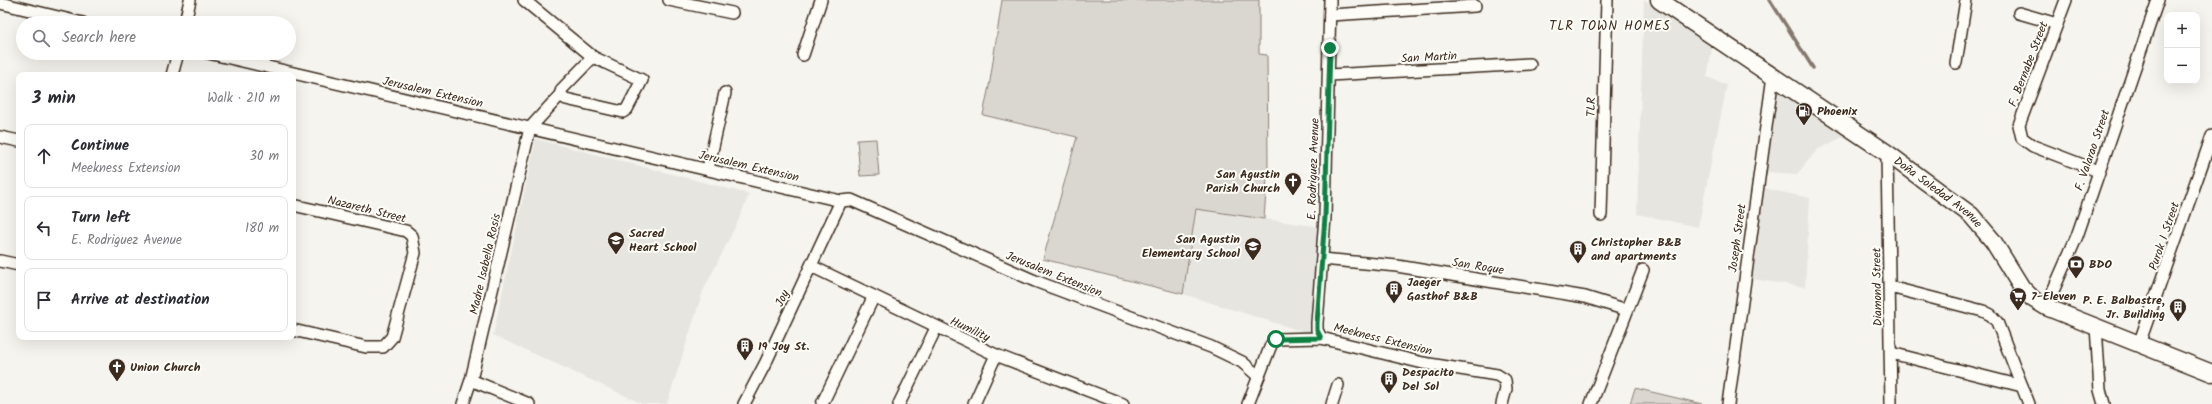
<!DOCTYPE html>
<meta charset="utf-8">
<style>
:root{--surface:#fff;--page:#f7f7f7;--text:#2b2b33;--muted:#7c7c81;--line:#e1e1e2}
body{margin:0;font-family:Kalam,sans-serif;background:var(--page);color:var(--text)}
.controls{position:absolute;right:12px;top:12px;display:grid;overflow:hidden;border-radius:8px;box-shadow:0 4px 16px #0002}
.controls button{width:36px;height:36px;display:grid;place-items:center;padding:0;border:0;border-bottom:1px solid var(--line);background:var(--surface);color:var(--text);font:20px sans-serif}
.stop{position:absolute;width:12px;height:12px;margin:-9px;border:3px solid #0b8043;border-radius:50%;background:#fff}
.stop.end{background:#0b8043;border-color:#fff;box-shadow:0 1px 4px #0008}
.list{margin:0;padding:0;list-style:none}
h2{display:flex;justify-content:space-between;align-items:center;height:52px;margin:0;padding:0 16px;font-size:17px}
h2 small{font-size:13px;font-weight:400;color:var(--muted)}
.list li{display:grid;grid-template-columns:26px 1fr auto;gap:12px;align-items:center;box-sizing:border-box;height:64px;margin:0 8px 8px;padding:0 8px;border:1px solid var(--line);border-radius:8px}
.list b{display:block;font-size:15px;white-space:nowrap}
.list p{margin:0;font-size:13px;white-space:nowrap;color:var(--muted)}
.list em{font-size:13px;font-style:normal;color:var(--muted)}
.icon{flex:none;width:22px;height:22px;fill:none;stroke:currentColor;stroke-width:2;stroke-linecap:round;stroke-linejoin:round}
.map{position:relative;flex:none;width:2212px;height:404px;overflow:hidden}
.search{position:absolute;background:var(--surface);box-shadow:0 4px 16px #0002;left:16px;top:16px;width:280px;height:44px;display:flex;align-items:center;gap:10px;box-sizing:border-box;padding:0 14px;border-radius:22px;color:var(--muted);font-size:15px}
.panel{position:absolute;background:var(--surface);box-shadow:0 4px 16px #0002;left:16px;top:72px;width:280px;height:268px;border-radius:8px}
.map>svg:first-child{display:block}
.built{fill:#e7e5df}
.green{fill:#dad6d0;stroke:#8a8077}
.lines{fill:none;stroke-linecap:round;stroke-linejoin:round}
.stream{stroke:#84786e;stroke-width:3.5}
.minor-casing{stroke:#3b2a1e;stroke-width:14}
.secondary-casing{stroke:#3b2a1e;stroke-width:19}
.minor{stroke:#fdfcf7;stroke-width:11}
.secondary{stroke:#fdfcf7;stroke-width:16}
.route{stroke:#0b8043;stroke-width:5}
.labels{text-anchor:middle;stroke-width:4;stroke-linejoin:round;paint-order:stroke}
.street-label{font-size:12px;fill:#3b2a1e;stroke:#fdfcf7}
.poi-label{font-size:12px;font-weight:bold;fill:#3b2a1e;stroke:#fdfcf7;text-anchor:start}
.neighbourhood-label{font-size:13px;letter-spacing:1px;fill:#3b2a1e;stroke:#fdfcf7}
</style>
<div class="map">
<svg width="2212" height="404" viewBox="0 0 2212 404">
<rect width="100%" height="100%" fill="#f5f4ee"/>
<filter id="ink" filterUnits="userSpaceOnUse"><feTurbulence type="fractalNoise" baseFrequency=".025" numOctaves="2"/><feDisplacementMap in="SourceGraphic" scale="8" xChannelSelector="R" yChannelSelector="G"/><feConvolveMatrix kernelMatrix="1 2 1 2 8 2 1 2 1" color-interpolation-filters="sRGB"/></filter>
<g filter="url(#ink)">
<!-- built -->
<g class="built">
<polygon points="1644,0 1713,43 1707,77 1727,85 1698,227 1637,214"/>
<polygon points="1778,82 1852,132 1817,150 1797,174 1766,172"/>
<polygon points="536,139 749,194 739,219 703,291 667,404 643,404 493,335"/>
<polygon points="1758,187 1810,198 1805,287 1745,278"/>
<polygon points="1196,209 1321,227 1311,334 1183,294"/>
</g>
<!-- green -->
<g class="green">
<polygon points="1002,0 1259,0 1259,54 1267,55 1268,165 1264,219 1196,209 1183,294 1043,259 1077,137 983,115 990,81"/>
<polygon points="876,139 879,175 860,176 857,140"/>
<polygon points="1635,388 1702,404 1630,404"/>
</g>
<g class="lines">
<!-- stream -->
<polyline class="stream" points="1770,0 1813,68"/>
<!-- minor casing -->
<g class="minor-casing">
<g id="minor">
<polyline points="524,0 593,57 642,80 627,109 623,112 566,99 560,95"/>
<polyline points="669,0 732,13"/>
<polyline points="2066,0 2019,125 2022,138 2033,146 2098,171"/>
<polyline points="0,3 83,23"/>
<polyline points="2019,13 2057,24"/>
<polyline points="1330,15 1475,6"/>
<polyline points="185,23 190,0"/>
<polyline points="208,53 841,201 851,200 1035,281 1211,347 1242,362 1258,376"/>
<polyline points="803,55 821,0"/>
<polyline points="1956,63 1966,0"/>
<polyline points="172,75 178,53"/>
<polyline points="1329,75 1530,64"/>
<polyline points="0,137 19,141"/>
<polyline points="1887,153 1891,404"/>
<polyline points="708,169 725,93"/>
<polyline points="293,205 406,231 412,236 415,253 392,337 383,347 366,347 293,330"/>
<polyline points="1601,215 1607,0"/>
<polyline points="1322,259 1397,266 1585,297 1627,310"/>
<polyline points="0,261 19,265"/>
<polyline points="811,266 996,355 1123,404"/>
<polyline points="1890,287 1983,311 1991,315 1997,322 2029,404"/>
<polyline points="2046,307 2077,236 2158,0"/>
<polyline points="2096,326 2100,390 2104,404"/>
<polyline points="1321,338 1317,330 1317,323 1325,217 1330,0"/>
<polyline points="2139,344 2212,136"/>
<polyline points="1891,353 2022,386"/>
<polyline points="471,380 529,404"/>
<polyline points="463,404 471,380 530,128 560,95 562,89 593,57"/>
<polyline points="744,404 766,362 841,201"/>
<polyline points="822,404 873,298"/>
<polyline points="899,404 936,328"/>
<polyline points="974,404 996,355"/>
<polyline points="1248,404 1271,345 1276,339 1321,338 1423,363 1497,375 1505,380 1506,389 1502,404"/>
<polyline points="1332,404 1338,385"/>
<polyline points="1591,404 1643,270"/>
<polyline points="1728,404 1773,76"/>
</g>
</g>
<!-- secondary casing -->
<g class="secondary-casing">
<g id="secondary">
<path id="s1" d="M1659,0L1887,153L1971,215L1993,241L2022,288L2033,299L2046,307L2212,373"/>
</g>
</g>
<!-- minor -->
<use href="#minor" class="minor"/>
<!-- secondary -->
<use href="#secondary" class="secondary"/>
</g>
</g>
<g class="lines" filter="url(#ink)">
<!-- route -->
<polyline class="route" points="1276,339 1321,338 1317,330 1317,323 1325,217 1330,48"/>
</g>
<!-- icons -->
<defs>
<g id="fuel-pin" transform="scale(0.9)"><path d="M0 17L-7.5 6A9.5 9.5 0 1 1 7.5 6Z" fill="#3b2a1e" stroke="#fdfcf7"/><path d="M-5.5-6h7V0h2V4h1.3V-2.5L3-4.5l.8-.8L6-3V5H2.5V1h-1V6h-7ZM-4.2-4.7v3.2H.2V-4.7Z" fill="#fff"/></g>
<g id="church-pin" transform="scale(0.9)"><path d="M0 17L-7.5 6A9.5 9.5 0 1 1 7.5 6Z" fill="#3b2a1e" stroke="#fdfcf7"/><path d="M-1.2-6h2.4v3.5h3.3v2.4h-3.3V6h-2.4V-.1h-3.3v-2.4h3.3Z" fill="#fff"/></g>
<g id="school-pin" transform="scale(0.9)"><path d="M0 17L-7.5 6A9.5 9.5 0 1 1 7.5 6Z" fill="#3b2a1e" stroke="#fdfcf7"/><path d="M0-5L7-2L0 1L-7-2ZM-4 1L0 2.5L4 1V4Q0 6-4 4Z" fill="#fff"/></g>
<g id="building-pin" transform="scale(0.9)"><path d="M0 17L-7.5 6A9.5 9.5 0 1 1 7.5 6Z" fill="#3b2a1e" stroke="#fdfcf7"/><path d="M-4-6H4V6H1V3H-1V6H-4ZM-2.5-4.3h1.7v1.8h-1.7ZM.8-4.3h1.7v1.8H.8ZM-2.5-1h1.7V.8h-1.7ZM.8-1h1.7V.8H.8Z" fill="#fff"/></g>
<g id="bank-pin" transform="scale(0.9)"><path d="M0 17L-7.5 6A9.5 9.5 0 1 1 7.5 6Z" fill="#3b2a1e" stroke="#fdfcf7"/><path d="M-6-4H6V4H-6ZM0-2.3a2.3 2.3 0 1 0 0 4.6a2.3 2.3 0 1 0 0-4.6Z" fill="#fff"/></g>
<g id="supermarket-pin" transform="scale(0.9)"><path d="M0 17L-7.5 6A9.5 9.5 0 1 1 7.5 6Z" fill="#3b2a1e" stroke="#fdfcf7"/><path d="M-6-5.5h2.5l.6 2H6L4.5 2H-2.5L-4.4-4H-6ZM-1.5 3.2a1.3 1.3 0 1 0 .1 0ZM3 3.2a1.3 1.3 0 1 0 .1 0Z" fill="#fff"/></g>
</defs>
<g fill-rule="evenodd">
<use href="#fuel-pin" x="1804" y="111"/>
<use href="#church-pin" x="1293" y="181"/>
<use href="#school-pin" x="616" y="240"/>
<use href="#school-pin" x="1253" y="246"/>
<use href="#building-pin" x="1578" y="249"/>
<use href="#bank-pin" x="2076" y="264"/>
<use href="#building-pin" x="1394" y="289"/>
<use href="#supermarket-pin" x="2018" y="296"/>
<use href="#building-pin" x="2178" y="307"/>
<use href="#building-pin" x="745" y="346"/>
<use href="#church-pin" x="117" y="367"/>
<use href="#building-pin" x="1389" y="379"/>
</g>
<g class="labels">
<!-- street labels -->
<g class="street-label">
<text transform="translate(1429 57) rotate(-3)" y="4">San Martin</text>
<text transform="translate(2028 64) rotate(-69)" y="4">F. Bernabe Street</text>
<text transform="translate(433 92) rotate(13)" y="4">Jerusalem Extension</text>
<text transform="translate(1591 107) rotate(-88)" y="4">TLR</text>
<text transform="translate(2092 150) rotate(-71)" y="4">F. Valarao Street</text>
<text transform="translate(749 166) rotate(13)" y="4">Jerusalem Extension</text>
<text transform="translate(1313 169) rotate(-88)" y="4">E. Rodriguez Avenue</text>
<text dy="4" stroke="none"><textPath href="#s1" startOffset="339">Doña Soledad Avenue</textPath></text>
<text transform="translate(367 209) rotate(14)" y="4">Nazareth Street</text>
<text transform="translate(2164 236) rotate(-71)" y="4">Purok 1 Street</text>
<text transform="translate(1737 238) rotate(-82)" y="4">Joseph Street</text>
<text transform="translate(485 264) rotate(-77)" y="4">Madre Isabella Rosis</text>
<text transform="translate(1478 266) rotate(9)" y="4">San Roque</text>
<text transform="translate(1054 274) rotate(22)" y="4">Jerusalem Extension</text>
<text transform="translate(1877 287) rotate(-91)" y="4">Diamond Street</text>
<text transform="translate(782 298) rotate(-65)" y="4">Joy</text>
<text transform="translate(970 329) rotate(25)" y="4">Humility</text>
<text transform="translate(1383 339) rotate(14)" y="4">Meekness Extension</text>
</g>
<!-- poi labels -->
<g class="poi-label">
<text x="1817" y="115">Phoenix</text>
<text x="1280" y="178" text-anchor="end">San Agustin<tspan x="1280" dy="14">Parish Church</tspan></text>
<text x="629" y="237">Sacred<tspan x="629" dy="14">Heart School</tspan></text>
<text x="1240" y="243" text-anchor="end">San Agustin<tspan x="1240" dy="14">Elementary School</tspan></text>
<text x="1591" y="246">Christopher B&amp;B<tspan x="1591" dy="14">and apartments</tspan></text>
<text x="2089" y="268">BDO</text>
<text x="1407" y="286">Jaeger<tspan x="1407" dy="14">Gasthof B&amp;B</tspan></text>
<text x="2031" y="300">7-Eleven</text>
<text x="2165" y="304" text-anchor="end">P. E. Balbastre,<tspan x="2165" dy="14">Jr. Building</tspan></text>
<text x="758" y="350">19 Joy St.</text>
<text x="130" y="371">Union Church</text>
<text x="1402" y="376">Despacito<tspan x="1402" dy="14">Del Sol</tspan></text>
</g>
<!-- neighbourhood labels -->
<g class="neighbourhood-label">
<text x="1610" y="30">TLR TOWN HOMES</text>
</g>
</g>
</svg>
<div class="controls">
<button>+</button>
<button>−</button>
</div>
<div class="stop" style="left:1276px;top:339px"></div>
<div class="stop end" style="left:1330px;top:48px"></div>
<div class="search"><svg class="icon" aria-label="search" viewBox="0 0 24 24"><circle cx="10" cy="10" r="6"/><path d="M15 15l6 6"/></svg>Search here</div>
<section class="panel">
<h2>3 min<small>Walk · 210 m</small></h2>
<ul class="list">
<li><svg class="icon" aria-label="ahead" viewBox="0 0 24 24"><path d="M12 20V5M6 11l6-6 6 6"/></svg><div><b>Continue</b><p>Meekness Extension</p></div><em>30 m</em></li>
<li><svg class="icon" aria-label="left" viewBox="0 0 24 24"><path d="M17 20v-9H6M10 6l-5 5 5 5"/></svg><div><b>Turn left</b><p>E. Rodriguez Avenue</p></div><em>180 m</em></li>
<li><svg class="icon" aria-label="arrive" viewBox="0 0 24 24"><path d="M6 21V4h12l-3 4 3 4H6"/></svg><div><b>Arrive at destination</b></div></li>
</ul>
</section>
</div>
